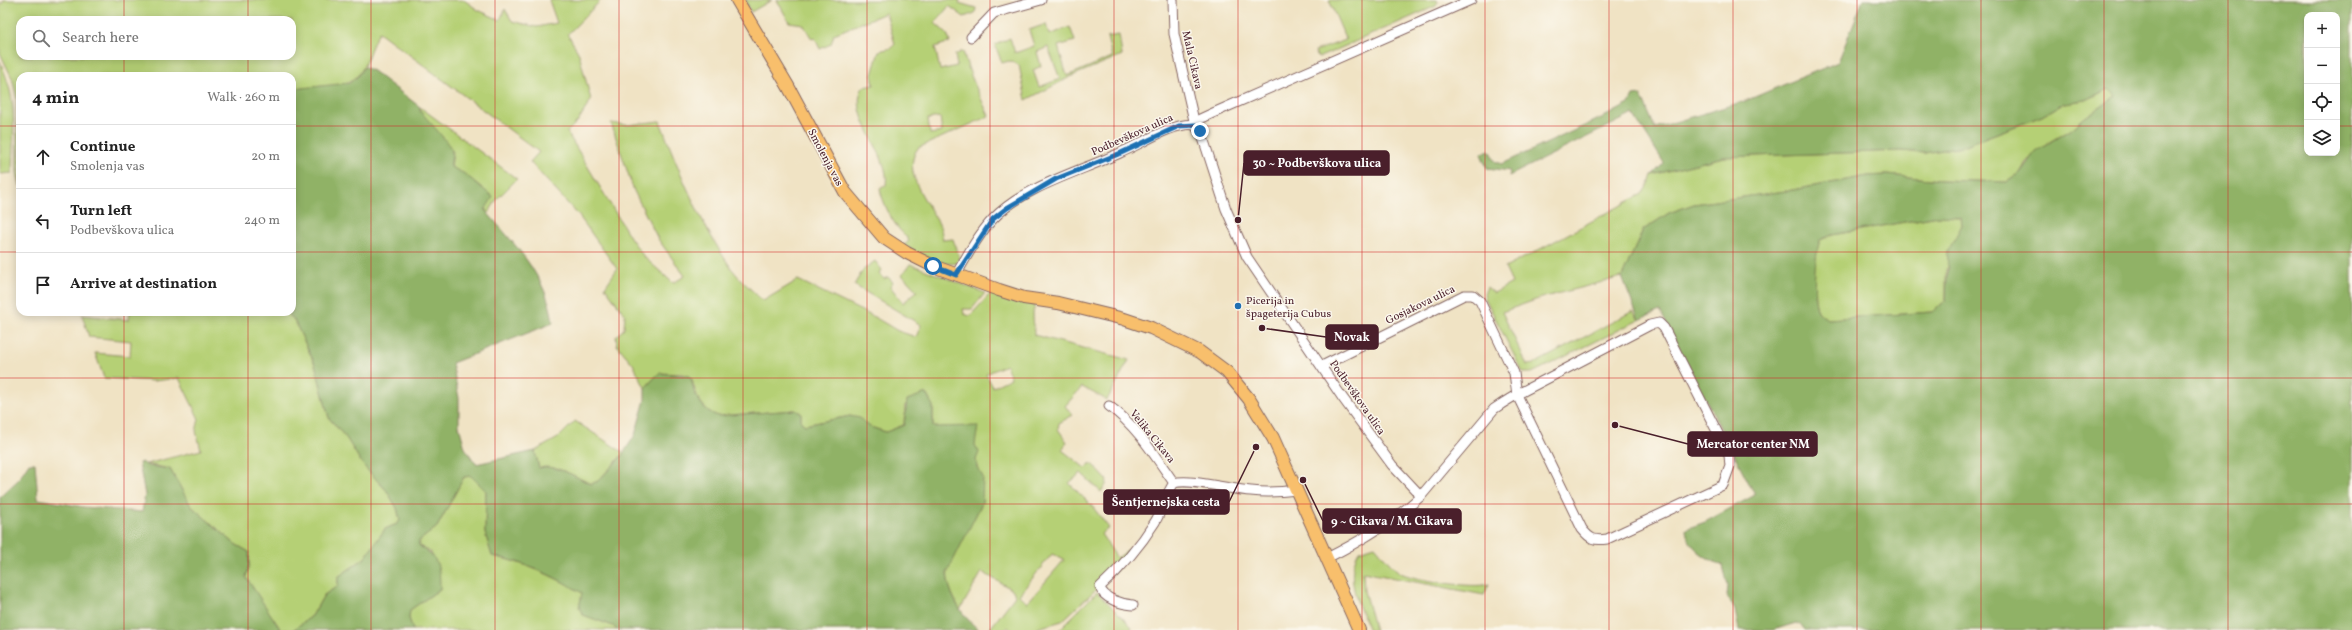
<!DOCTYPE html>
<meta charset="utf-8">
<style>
:root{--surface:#fff;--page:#f6f6f6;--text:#222;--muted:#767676;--line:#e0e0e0}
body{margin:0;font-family:Vollkorn,serif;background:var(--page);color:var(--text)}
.controls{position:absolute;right:12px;top:12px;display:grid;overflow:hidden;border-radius:8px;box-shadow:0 2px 10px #0003}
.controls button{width:36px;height:36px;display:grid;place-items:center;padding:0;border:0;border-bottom:1px solid var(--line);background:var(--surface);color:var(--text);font:20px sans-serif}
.stop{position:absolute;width:12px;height:12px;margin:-9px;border:3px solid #1f6fb2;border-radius:50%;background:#fff}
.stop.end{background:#1f6fb2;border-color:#fff;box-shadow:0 1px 4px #0008}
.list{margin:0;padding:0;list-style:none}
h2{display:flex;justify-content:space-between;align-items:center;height:52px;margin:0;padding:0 16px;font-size:17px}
h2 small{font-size:13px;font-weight:400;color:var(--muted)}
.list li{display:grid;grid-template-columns:26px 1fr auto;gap:12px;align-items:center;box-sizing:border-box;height:64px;padding:0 16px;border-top:1px solid var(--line)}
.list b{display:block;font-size:15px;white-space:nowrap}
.list p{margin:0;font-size:13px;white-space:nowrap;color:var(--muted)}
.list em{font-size:13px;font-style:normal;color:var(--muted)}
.icon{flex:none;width:22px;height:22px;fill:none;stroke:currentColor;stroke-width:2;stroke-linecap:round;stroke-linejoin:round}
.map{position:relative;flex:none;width:2352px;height:630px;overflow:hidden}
.search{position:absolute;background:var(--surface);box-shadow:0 2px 10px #0003;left:16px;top:16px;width:280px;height:44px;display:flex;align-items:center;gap:10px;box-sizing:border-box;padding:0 14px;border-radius:12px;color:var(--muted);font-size:15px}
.panel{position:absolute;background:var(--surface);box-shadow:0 2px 10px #0003;left:16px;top:72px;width:280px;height:244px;border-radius:12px}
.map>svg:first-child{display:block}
.green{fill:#b5d075;stroke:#807850;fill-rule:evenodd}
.forest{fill:#90b266;stroke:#6d6848;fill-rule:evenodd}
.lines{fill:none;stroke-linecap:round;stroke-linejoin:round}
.minor-casing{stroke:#846461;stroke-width:11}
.major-casing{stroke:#846461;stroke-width:14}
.minor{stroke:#fff;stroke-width:9}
.major{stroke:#f8bf6c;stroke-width:12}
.route{stroke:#1f6fb2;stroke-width:5}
.grid{fill:none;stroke:#d62828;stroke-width:1;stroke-opacity:0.55}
.poi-dot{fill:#1f6fb2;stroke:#fbf7ec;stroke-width:1.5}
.labels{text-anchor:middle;stroke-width:3;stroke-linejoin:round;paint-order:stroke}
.street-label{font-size:11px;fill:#4a1f2b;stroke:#fbf7ec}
.poi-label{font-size:11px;fill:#4a1f2b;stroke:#fbf7ec;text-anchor:start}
.leader{fill:none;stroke:#4a1f2b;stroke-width:1.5}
.callout-dot{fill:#4a1f2b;stroke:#fbf7ec;stroke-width:1.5}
.callout{fill:#4a1f2b;stroke:#4a1f2b;stroke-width:1.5}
.callout-label{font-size:12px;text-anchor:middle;font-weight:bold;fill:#fff}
</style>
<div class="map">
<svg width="2352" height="630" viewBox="0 0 2352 630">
<rect width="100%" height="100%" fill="#fbf7ec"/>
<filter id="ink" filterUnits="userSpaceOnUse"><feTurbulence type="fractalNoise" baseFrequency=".025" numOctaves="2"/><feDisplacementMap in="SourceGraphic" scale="8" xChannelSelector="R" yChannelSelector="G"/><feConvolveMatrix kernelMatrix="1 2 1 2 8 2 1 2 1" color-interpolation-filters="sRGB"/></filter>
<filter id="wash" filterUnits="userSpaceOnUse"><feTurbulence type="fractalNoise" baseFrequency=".012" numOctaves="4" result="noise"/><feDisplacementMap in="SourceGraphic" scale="16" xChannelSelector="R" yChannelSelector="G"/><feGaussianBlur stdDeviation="0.9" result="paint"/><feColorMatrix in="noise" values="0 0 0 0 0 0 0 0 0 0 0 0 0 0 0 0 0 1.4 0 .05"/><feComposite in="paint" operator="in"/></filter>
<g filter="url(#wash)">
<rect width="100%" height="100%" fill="#f0e3c4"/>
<!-- green -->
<g class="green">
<path d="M4,0H464L478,10L500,20L505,9L512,21L537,27L557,23L549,0H601L568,34L579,54L591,100L578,121L567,132L630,237L644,257L673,283L685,276L658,239L634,191L611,123L627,125L660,121C679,172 700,223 731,268C740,280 752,290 763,301L798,280L876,318L898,331L916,337L921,325L854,285L863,270L875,261L882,270L879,274L884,279L888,277L893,282L890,286L903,303L917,291L902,275L910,264L985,293L972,309H963L964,314L970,316L990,294L1035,305L1033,313L1034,335L1129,360L1107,400L1082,387L1065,406L1073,415L1059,423L1058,429L1067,442L1062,450L1085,468L1091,463L1107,480L1106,485L1101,492L1081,473L1069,483L1092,506L1109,528L1101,534L1117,558L1135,546L1119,568L1062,621L1038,628V630H1010L1008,627L1005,630H989L1015,596L1013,590L982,572L960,610C954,597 944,582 949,567L982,503L980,473L976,460L933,427V406L905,405L904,425L886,432L870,427L865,422L850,416L805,425L801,422V413L795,410L718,416C702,411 695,394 692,379L683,374L659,373L645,388L633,364L617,345L616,336L624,329L625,315L605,287L617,269L579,216L530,162L539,152L379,32C372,43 369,56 363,68C352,91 314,87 292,89V76H20V186L17,172V99L12,78L0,53V3H3ZM20,20H292V56H20ZM1006,365L1011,378L993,387L986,374ZM1052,554L1064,560L1027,603L1019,595Z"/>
<polygon points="745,0 772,0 751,12"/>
<path d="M777,0H960L959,3L976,8L975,13L964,17L949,6L935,23L947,34L950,42L935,47L940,70L957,66L955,55L963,51C969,74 979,94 989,116L918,148C901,171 927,202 938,222C941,227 942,234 943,240L953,239L959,257L957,263C939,267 919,253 903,246L909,241C906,235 903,234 899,229C891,220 882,200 880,189L886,185C891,154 846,115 863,87L874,85L872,75L879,51L891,48L895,44L886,13L834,34L831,44L820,49L815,38L812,39L803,24L789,22ZM940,117L942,132L930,134L928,119Z"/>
<polygon points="1329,0 1437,0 1438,2 1436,6 1318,58 1315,51 1346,40"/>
<path d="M1046,24L1049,35L1070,27L1075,41L1058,46L1067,76L1112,57L1107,37L1119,35L1122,55L1072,76L1026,100L1019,65L1009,61L1002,63L995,45L1010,38L1015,53L1034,46L1029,30ZM1048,47L1060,79L1039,87L1033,70L1041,66L1037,52Z"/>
<path d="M0,61C19,106 13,126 12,173L0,174Z"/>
<polygon points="2109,89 2116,96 2084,118 2072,129 2047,144 2026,162 2020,173 2007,182 1941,180 1886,175 1868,176 1793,190 1694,204 1669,213 1643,230 1622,277 1541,298 1502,312 1527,365 1534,364 1633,311 1639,320 1532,373 1523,373 1485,298 1484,294 1487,287 1494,293 1512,283 1505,268 1642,194 1649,184 1652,175 1723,157 1902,151 1925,153 1963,146 2042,116 2064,103 2085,100"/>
<polygon points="420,107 517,179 497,199 488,214 471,179 451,167 453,152 420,111"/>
<path d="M1938,216L1962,217V225L1946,269V300L1933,312L1828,319C1824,317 1819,314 1817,309C1812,295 1814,254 1820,240L1832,235Z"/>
<polygon points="130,312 287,312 294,320 315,364 329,418 347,439 363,465 387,491 397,508 400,520 397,524 385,529 365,558 338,577 338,586 324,595 312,616 293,630 281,630 245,577 249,566 249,552 235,544 191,506 170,469 146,464 201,450 196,431 199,419 179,378 154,381 104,378 95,353 130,356 131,341 89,337 82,315 129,320"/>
<path d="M575,421L624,453L598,481L591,484C575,477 557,464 539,468L535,451L558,438Z"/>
<path d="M472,476L486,491L485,533L492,556C523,562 556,577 583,593L579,608L590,617L613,626L617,630H413L409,618L410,610L440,589L431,552L419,546V541L437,527L464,477Z"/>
<path d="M1375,546C1383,555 1391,567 1401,573C1414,580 1475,589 1489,584L1484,595L1363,572L1364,591L1375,630H1369C1358,605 1344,576 1359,551Z"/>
<polygon points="1097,592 1132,627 1130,630 1059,630"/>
</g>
<!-- forest -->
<g class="forest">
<path d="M1863,0H2352V630H1805L1802,626L1796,623L1773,630H1739L1735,610L1727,596L1728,585L1723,566C1708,559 1687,548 1686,529L1705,522L1755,495L1660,311L1639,320L1622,277L1643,230L1669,213L1694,204L1793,190L1868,176L1886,175L1941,180L2007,182L2020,173L2035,152L2072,129L2084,118L2116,96L2109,89L2085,100L2064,103L2042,116L1963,146L1925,153L1902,151L1723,157L1652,175L1664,163L1633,114L1509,176L1510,171L1487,168L1481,154L1489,150L1495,161L1502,164L1612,113L1629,104L1633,96L1641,95L1655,128L1745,101L1838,62ZM2307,15H2337V153H2307ZM1938,216L1961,217L1962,225L1948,251L1946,300L1933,312L1828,319C1824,317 1819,314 1817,309C1812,295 1815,254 1820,240L1832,235Z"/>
<path d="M364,67L373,71L420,107V111C426,118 452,146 452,151C453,157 450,161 451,167L465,174L493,197L485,210C514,244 548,277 553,323L452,363L459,398V426L465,448L476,464L535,451L539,468C557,464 575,477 591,484L598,481L621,457L635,435L645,400V388L659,373L689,376C693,380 692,385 694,391C699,402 706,412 718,416L795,410L801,413V422L805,425L850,416L860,418L870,427L886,432L904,425L907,400L926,393L933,406V427L978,426L975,445L979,452L976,460L977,467L983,477L982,503L947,573C949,596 962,616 979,630H617L613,626L583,615L579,608L582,593C556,577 523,561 492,556L485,533L486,491L471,476L464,477L437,527L419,541V546C439,556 440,569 440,589L410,610L409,618L413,630H293L312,616L324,595L338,586V577L365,558L385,529L397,524L400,520L397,508L387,491L363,465L347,439L329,418L315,364L294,320L287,312H292V89L349,83L357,77Z"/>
<polygon points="142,462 148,466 170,469 191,506 235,544 249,552 249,566 246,577 281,630 0,630 0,497 18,480 29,463 35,463 38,499 84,507 142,512 145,495 139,463"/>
</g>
</g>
<g filter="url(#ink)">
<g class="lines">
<!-- minor casing -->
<g class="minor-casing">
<g id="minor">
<polyline points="1173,0 1174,34 1195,125"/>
<polyline points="971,37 994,13 1041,0"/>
<polyline points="1195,125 1200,119 1213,113 1471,0"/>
<path d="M956,275C967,256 978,235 993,219C1024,186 1082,171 1122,152C1141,144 1175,121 1195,125L1203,138L1226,209L1247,257L1342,397L1392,465L1421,496C1393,522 1361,541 1327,558"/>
<path d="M1322,366L1464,295H1473L1480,301L1514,373L1517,395L1582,529C1590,539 1594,541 1607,539L1723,485L1730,466L1729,455L1664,328L1659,323L1650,325L1535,385C1521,392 1507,400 1494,409L1421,496"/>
<path d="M1109,406C1137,426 1155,456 1174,483"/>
<path d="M1133,605C1122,604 1103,599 1100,587C1121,568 1140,546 1155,522C1163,509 1165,495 1174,483C1190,478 1232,490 1251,491C1267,493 1281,492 1297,490"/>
</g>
</g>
<!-- major casing -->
<g class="major-casing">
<polyline id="major" points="737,0 788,86 845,192 884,238 907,253 933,266 999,290 1024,298 1058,303 1124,319 1151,328 1200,352 1227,372 1249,399 1273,438 1359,630"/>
</g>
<!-- minor -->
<use href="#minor" class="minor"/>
<!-- major -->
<use href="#major" class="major"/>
</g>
</g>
<g class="lines" filter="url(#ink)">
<!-- route -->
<polyline class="route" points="933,266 956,275 993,219 1007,208 1056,179 1121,153 1179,126 1195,125 1200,131"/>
</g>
<!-- grid -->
<path class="grid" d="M124,0V20M248,0V20M371,0V630M495,0V630M619,0V630M743,0V630M867,0V630M990,0V630M1114,0V630M1238,0V630M1362,0V630M1485,0V630M1609,0V630M1733,0V630M1857,0V630M1981,0V630M2104,0V630M2228,0V630M124,56V76M248,56V76M0,126H20M292,126H2307M2337,126H2352M0,252H20M292,252H2352M124,312V630M248,312V630M0,378H2352M0,504H2352"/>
<!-- markers -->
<circle class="poi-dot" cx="1238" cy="306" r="4"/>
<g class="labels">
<!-- street labels -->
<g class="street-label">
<text transform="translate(1193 60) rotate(77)" y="4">Mala Cikava</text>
<text transform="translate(1132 134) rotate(-24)" y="4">Podbevškova ulica</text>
<text transform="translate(826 157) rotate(62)" y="4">Smolenja vas</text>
<text transform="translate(1420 304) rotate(-26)" y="4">Gosjakova ulica</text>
<text transform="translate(1358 397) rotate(55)" y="4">Podbevškova ulica</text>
<text transform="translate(1153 436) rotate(51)" y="4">Velika Cikava</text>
</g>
<!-- poi labels -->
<g class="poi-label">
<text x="1246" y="304">Picerija in<tspan x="1246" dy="13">špageterija Cubus</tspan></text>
</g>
</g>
<!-- callouts -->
<path class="leader" d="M1238 220L1244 163M1262 328L1326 337M1615 425L1688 444M1256 447L1229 502M1303 480L1323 521"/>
<g class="callout-dot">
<circle cx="1238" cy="220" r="4"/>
<circle cx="1262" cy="328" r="4"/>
<circle cx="1615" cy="425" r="4"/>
<circle cx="1256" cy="447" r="4"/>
<circle cx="1303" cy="480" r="4"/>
</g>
<g class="callout">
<rect x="1244" y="151" width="145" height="24" rx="4"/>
<rect x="1326" y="325" width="52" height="24" rx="4"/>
<rect x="1688" y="432" width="129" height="24" rx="4"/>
<rect x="1104" y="490" width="125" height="24" rx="4"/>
<rect x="1323" y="509" width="138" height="24" rx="4"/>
</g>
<g class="callout-label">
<text x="1317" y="167">30 ~ Podbevškova ulica</text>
<text x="1352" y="341">Novak</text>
<text x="1753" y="448">Mercator center NM</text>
<text x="1166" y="506">Šentjernejska cesta</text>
<text x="1392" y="525">9 ~ Cikava / M. Cikava</text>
</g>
</svg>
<div class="controls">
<button>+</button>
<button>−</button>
<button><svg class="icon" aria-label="locate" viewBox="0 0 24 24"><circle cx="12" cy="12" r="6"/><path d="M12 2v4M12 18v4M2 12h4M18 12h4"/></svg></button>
<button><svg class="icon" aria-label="layers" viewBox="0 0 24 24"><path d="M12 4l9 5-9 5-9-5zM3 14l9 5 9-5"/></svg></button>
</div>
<div class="stop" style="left:933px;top:266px"></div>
<div class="stop end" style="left:1200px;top:131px"></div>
<div class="search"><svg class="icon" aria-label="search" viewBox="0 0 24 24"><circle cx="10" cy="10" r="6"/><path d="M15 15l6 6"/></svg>Search here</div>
<section class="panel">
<h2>4 min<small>Walk · 260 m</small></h2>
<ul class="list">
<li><svg class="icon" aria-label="ahead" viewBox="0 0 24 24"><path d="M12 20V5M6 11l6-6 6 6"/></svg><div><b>Continue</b><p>Smolenja vas</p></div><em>20 m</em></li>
<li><svg class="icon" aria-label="left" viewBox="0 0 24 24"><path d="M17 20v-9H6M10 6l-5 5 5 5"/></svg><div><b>Turn left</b><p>Podbevškova ulica</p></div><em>240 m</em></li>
<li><svg class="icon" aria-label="arrive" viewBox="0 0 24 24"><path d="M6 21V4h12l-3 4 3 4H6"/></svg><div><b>Arrive at destination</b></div></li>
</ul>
</section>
</div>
